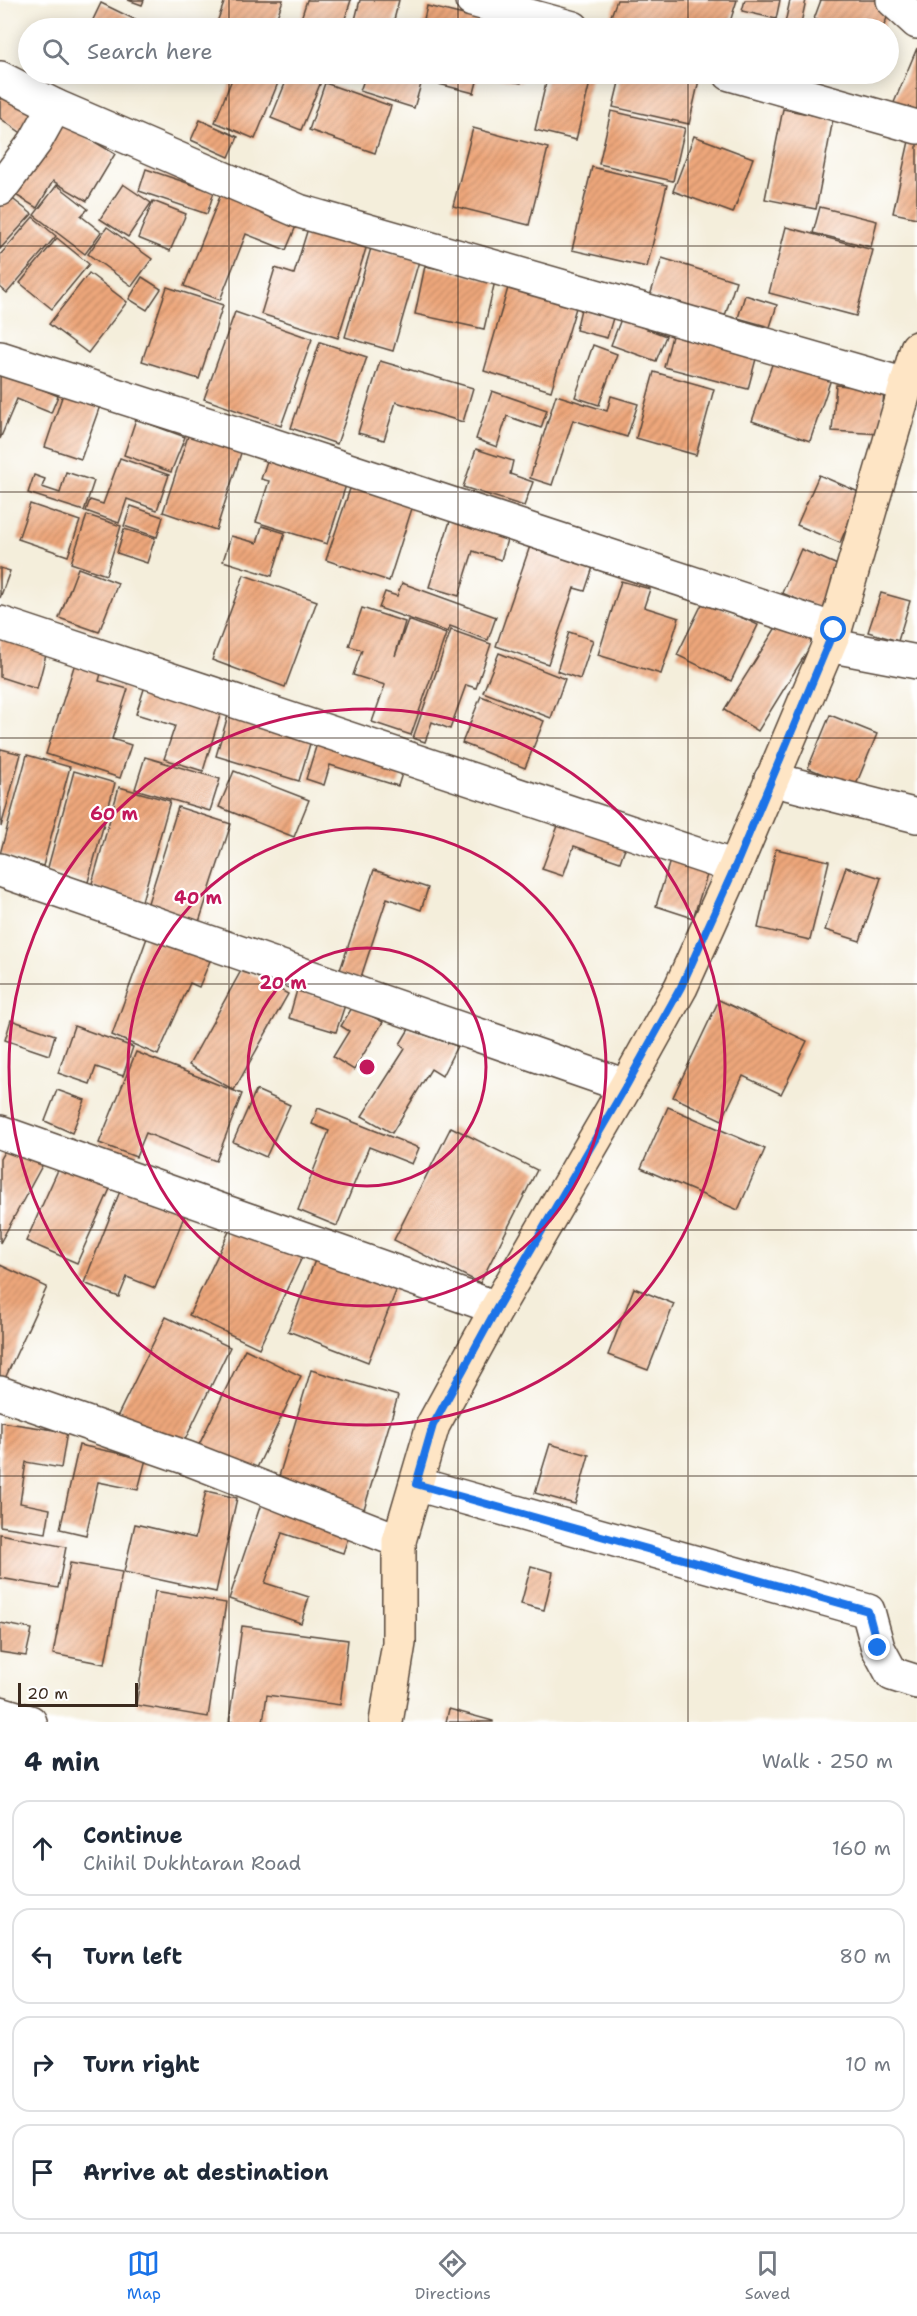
<!DOCTYPE html>
<meta charset="utf-8">
<style>
:root{--surface:#fff;--page:#f2f2f3;--text:#1f2937;--muted:#747a83;--line:#e0e1e3;--accent:#1a73e8}
body{margin:0;font-family:"Shantell Sans",sans-serif;background:var(--page);color:var(--text)}
.scale{position:absolute;left:18px;bottom:15px;width:120px;box-sizing:border-box;padding-left:6px;border:3px solid #3b2a1e;border-top:0;font-size:16px;line-height:21px;white-space:nowrap;color:#3b2a1e;-webkit-text-stroke:4px #fff;paint-order:stroke}
.stop{position:absolute;width:18px;height:18px;margin:-14px;border:4px solid #1a73e8;border-radius:50%;background:#fff}
.stop.end{background:#1a73e8;border-color:#fff;box-shadow:0 2px 6px #0008}
.list{margin:0;padding:0;list-style:none}
h2{display:flex;justify-content:space-between;align-items:center;height:78px;margin:0;padding:0 24px;font-size:26px}
h2 small{font-size:20px;font-weight:400;color:var(--muted)}
.list li{display:grid;grid-template-columns:39px 1fr auto;gap:18px;align-items:center;box-sizing:border-box;height:96px;margin:0 12px 12px;padding:0 12px;border:2px solid var(--line);border-radius:18px}
.list b{display:block;font-size:22px;white-space:nowrap}
.list p{margin:0;font-size:20px;white-space:nowrap;color:var(--muted)}
.list em{font-size:20px;font-style:normal;color:var(--muted)}
.icon{flex:none;width:33px;height:33px;fill:none;stroke:currentColor;stroke-width:2;stroke-linecap:round;stroke-linejoin:round}
.map{position:relative;flex:none;width:917px;height:1722px;overflow:hidden}
.search{position:absolute;background:var(--surface);box-shadow:0 3px 15px #0003;left:18px;right:18px;top:18px;height:66px;display:flex;align-items:center;gap:15px;box-sizing:border-box;padding:0 21px;border-radius:33px;color:var(--muted);font-size:22px}
.sheet{height:510px;background:var(--surface)}
nav{display:flex;justify-content:space-around;align-items:center;box-sizing:border-box;height:84px;border-top:2px solid var(--line);background:var(--surface);font-size:16px;color:var(--muted)}
nav a{display:grid;justify-items:center;gap:3px}
nav .on{color:var(--accent)}
.map>svg:first-child{display:block}
.building{fill:url(#building-hatch)}
.lines{fill:none;stroke-linecap:round;stroke-linejoin:round}
.street-casing{stroke:#57473a;stroke-width:36}
.secondary-casing{stroke:#57473a;stroke-width:36}
.street{stroke:#fff;stroke-width:33}
.secondary{stroke:#fee5c5;stroke-width:33}
.route{stroke:#1a73e8;stroke-width:8}
.grid{fill:none;stroke:#3b2a1e;stroke-width:1.5;stroke-opacity:0.55}
.ring{fill:none;stroke:#c2185b;stroke-width:3}
.centre{fill:#c2185b;stroke:#fff;stroke-width:3}
.ring-label{font-size:18px;text-anchor:middle;font-weight:bold;fill:#c2185b;stroke:#fff;stroke-width:4.5;stroke-linejoin:round;paint-order:stroke}
</style>
<div class="map">
<svg width="917" height="1722" viewBox="0 0 917 1722">
<defs>
<pattern id="building-hatch" width="6" height="6" patternUnits="userSpaceOnUse" patternTransform="scale(1.5)"><rect width="6" height="6" fill="#eea77b"/><path d="M-1 1l2-2M0 6l6-6M5 7l2-2" fill="none" stroke="#c28864"/></pattern>
</defs>
<rect width="100%" height="100%" fill="#fff"/>
<filter id="ink" filterUnits="userSpaceOnUse"><feTurbulence type="fractalNoise" baseFrequency=".0167" numOctaves="2"/><feDisplacementMap in="SourceGraphic" scale="12" xChannelSelector="R" yChannelSelector="G"/><feConvolveMatrix kernelMatrix="1 2 1 2 8 2 1 2 1" color-interpolation-filters="sRGB"/></filter>
<filter id="wash" filterUnits="userSpaceOnUse"><feTurbulence type="fractalNoise" baseFrequency=".008" numOctaves="4" result="noise"/><feDisplacementMap in="SourceGraphic" scale="24" xChannelSelector="R" yChannelSelector="G"/><feGaussianBlur stdDeviation="1.35" result="paint"/><feColorMatrix in="noise" values="0 0 0 0 0 0 0 0 0 0 0 0 0 0 0 0 0 1.4 0 .05"/><feComposite in="paint" operator="in"/></filter>
<g filter="url(#wash)">
<rect width="100%" height="100%" fill="#f4eedb"/>
<g id="blocks">
<!-- building -->
<g class="building">
<polygon points="128,0 144,0 142,5"/>
<polygon points="225,0 283,0 273,28 215,28"/>
<polygon points="307,0 351,0 342,28 298,28"/>
<polygon points="360,0 399,0 392,28 355,20"/>
<polygon points="617,0 737,0 728,28 652,28 611,16"/>
<polygon points="745,0 780,0 776,19 742,11"/>
<polygon points="790,0 806,0 800,28 784,28"/>
<polygon points="821,0 878,0 892,5 883,28 839,28 814,19"/>
<polygon points="101,3 138,21 134,28 89,28"/>
<polygon points="427,6 492,22 490,28 422,28"/>
<polygon points="917,48 917,111 893,105"/>
<polygon points="234,74 269,74 280,78 255,139 215,122"/>
<polygon points="289,74 313,74 323,77 301,130 271,118"/>
<polygon points="366,74 424,74 414,108 360,91"/>
<polygon points="429,74 479,74 474,93 427,81"/>
<polygon points="491,74 523,74 521,83 490,77"/>
<polygon points="548,74 592,74 576,140 535,130"/>
<polygon points="621,74 671,74 699,80 689,124 613,107"/>
<polygon points="325,83 391,106 375,153 309,130"/>
<polygon points="0,87 46,111 30,139 0,118"/>
<polygon points="783,109 833,119 816,209 765,199"/>
<polygon points="611,111 685,128 673,181 599,164"/>
<polygon points="58,120 115,154 87,201 53,181 37,208 14,194"/>
<polygon points="200,120 238,137 229,157 191,140"/>
<polygon points="473,128 548,148 529,225 453,206"/>
<polygon points="694,136 753,158 733,213 673,191"/>
<polygon points="909,141 917,143 917,218 893,213"/>
<polygon points="592,167 667,185 647,267 572,250"/>
<polygon points="146,169 214,192 207,214 139,191"/>
<polygon points="123,184 151,203 128,237 100,219"/>
<polygon points="57,185 88,209 81,216 101,232 85,254 34,215"/>
<polygon points="223,189 299,219 286,250 246,234 220,300 184,286"/>
<polygon points="10,197 32,214 0,249 0,207"/>
<polygon points="153,201 186,214 170,251 138,238"/>
<polygon points="820,207 877,221 871,247 813,233"/>
<polygon points="33,217 56,236 7,293 0,287 0,255"/>
<polygon points="309,225 368,242 338,338 261,314 275,268 294,274"/>
<polygon points="107,227 152,259 132,286 88,254"/>
<polygon points="786,227 873,250 856,316 769,293"/>
<polygon points="57,238 89,264 52,309 20,283"/>
<polygon points="371,248 419,261 393,351 345,337"/>
<polygon points="662,258 736,281 724,319 650,296"/>
<polygon points="425,266 495,281 484,329 415,314"/>
<polygon points="89,273 127,302 88,353 49,324"/>
<polygon points="142,277 161,289 147,310 129,299"/>
<polygon points="510,281 578,301 551,391 484,371"/>
<polygon points="167,287 223,305 199,379 142,361"/>
<polygon points="745,295 777,305 770,327 738,318"/>
<polygon points="581,309 613,318 607,338 576,330"/>
<polygon points="235,312 312,339 281,426 204,399"/>
<polygon points="621,319 666,336 656,361 611,345"/>
<polygon points="673,332 757,355 748,389 664,367"/>
<polygon points="320,342 367,357 337,444 291,428"/>
<polygon points="593,345 617,354 599,405 575,397"/>
<polygon points="774,359 831,379 810,441 752,421"/>
<polygon points="380,361 473,388 463,422 396,402 384,440 358,433"/>
<polygon points="0,371 58,396 51,413 17,399 0,439"/>
<polygon points="654,372 714,389 696,455 636,438"/>
<polygon points="836,385 884,389 881,434 832,431"/>
<polygon points="64,391 101,403 81,459 45,447"/>
<polygon points="492,391 547,410 541,428 507,416 497,447 476,439"/>
<polygon points="556,395 607,411 611,396 638,404 627,437 573,420 552,485 530,478"/>
<polygon points="136,419 185,437 171,472 124,455"/>
<polygon points="189,433 242,450 216,530 163,512"/>
<polygon points="476,449 513,461 510,474 533,482 524,506 463,487"/>
<polygon points="120,458 169,475 157,510 127,499 119,523 86,511 90,500 103,504"/>
<polygon points="267,461 346,485 327,544 256,522 269,481 261,479"/>
<polygon points="66,472 94,481 84,511 28,493 34,475 45,479 42,487 60,493"/>
<polygon points="819,475 861,493 840,543 797,525"/>
<polygon points="352,483 414,502 389,581 326,560"/>
<polygon points="30,504 80,521 68,556 18,539"/>
<polygon points="131,506 163,517 157,537 124,526"/>
<polygon points="87,515 121,526 106,575 71,563"/>
<polygon points="451,518 508,536 501,560 473,551 459,596 429,587"/>
<polygon points="262,526 285,533 272,576 223,561 231,536 257,543"/>
<polygon points="124,529 155,538 147,563 117,553"/>
<polygon points="531,543 594,564 585,591 574,588 548,664 496,646"/>
<polygon points="801,549 842,567 823,610 782,593"/>
<polygon points="0,568 10,571 0,598"/>
<polygon points="78,568 118,583 99,632 59,618"/>
<polygon points="244,575 317,601 285,687 212,660"/>
<polygon points="621,581 650,589 644,607 679,618 661,674 598,655"/>
<polygon points="402,583 496,617 488,640 450,626 448,632 379,608 385,592 397,596"/>
<polygon points="881,593 910,601 898,641 868,632"/>
<polygon points="704,600 758,625 731,681 677,655"/>
<polygon points="362,608 405,622 395,656 408,620 446,634 411,735 372,722 385,685 353,675 362,650 349,646"/>
<polygon points="780,621 813,642 758,731 724,710"/>
<polygon points="451,630 491,644 476,688 466,685 450,729 432,722 425,742 413,738"/>
<polygon points="569,632 593,640 580,679 557,671"/>
<polygon points="0,638 47,651 37,689 0,677"/>
<polygon points="499,653 565,679 551,718 483,692"/>
<polygon points="77,657 103,666 99,681 128,689 112,739 131,745 120,778 46,754"/>
<polygon points="145,686 222,709 203,771 164,759 175,726 136,714"/>
<polygon points="481,696 544,721 525,768 462,743"/>
<polygon points="229,712 312,737 299,781 216,756"/>
<polygon points="830,715 877,734 855,787 808,768"/>
<polygon points="319,737 405,764 398,786 330,765 324,785 306,779"/>
<polygon points="1,749 21,754 1,827 0,752"/>
<polygon points="27,755 70,767 43,866 0,854"/>
<polygon points="145,757 220,779 210,811 135,789"/>
<polygon points="74,771 115,783 88,882 47,871"/>
<polygon points="234,771 309,800 294,837 219,807"/>
<polygon points="119,787 170,801 142,901 91,887"/>
<polygon points="178,807 231,824 199,922 147,906"/>
<polygon points="562,815 628,839 620,862 574,846 563,876 542,869"/>
<polygon points="776,849 829,861 810,940 758,928"/>
<polygon points="672,854 710,866 693,918 656,906"/>
<polygon points="846,867 881,878 860,941 825,930"/>
<polygon points="374,870 428,888 421,910 387,898 360,980 339,973"/>
<polygon points="148,935 210,961 199,987 190,983 158,1055 112,1035"/>
<polygon points="242,969 288,994 234,1090 189,1065"/>
<polygon points="297,990 345,1005 336,1032 289,1018"/>
<polygon points="719,1000 807,1041 781,1094 743,1076 722,1120 673,1097"/>
<polygon points="353,1006 383,1022 354,1070 333,1057 349,1031 341,1026"/>
<polygon points="11,1020 55,1035 49,1055 5,1040"/>
<polygon points="74,1026 133,1047 123,1076 96,1067 90,1084 58,1073"/>
<polygon points="409,1029 457,1046 442,1076 431,1069 392,1133 362,1116 405,1049 400,1044"/>
<polygon points="136,1052 242,1094 216,1161 146,1133 136,1157 99,1143"/>
<polygon points="57,1090 85,1100 72,1133 45,1121"/>
<polygon points="256,1090 290,1105 266,1157 233,1142"/>
<polygon points="668,1107 765,1149 738,1210 641,1168"/>
<polygon points="318,1108 419,1148 412,1164 369,1147 337,1226 298,1210 329,1131 312,1124"/>
<polygon points="451,1127 537,1170 480,1283 394,1240"/>
<polygon points="9,1143 44,1162 0,1243 0,1159"/>
<polygon points="63,1159 113,1182 77,1263 26,1241"/>
<polygon points="122,1186 186,1212 155,1288 127,1277 119,1297 84,1283"/>
<polygon points="235,1219 305,1251 259,1348 189,1315"/>
<polygon points="317,1255 398,1286 368,1362 288,1331"/>
<polygon points="0,1265 47,1287 2,1385 0,1384"/>
<polygon points="634,1288 674,1304 648,1370 608,1355"/>
<polygon points="166,1317 230,1347 181,1448 117,1417"/>
<polygon points="245,1349 301,1376 254,1474 198,1447"/>
<polygon points="311,1370 398,1396 364,1509 277,1483"/>
<polygon points="1,1422 67,1432 61,1468 26,1462 20,1503 50,1509 46,1533 0,1526"/>
<polygon points="550,1444 589,1455 575,1504 535,1493"/>
<polygon points="79,1445 146,1459 138,1490 98,1482 86,1535 60,1529"/>
<polygon points="206,1491 237,1498 216,1592 124,1572 135,1524 195,1538"/>
<polygon points="263,1498 352,1526 343,1553 282,1533 265,1583 309,1597 301,1623 229,1599"/>
<polygon points="0,1534 66,1547 58,1588 0,1578"/>
<polygon points="70,1563 122,1572 105,1664 53,1654"/>
<polygon points="531,1566 553,1572 544,1610 521,1604"/>
<polygon points="155,1591 226,1603 208,1717 136,1705"/>
<polygon points="0,1623 32,1629 26,1656 0,1652"/>
<polygon points="242,1626 348,1640 340,1705 267,1695 263,1722 229,1722"/>
<polygon points="449,1709 493,1721 493,1722 446,1722"/>
</g>
</g>
</g>
<g filter="url(#ink)">
<use href="#blocks" fill-opacity="0" stroke="#57473a" stroke-width="1.5"/>
<g class="lines">
<!-- street casing -->
<g class="street-casing">
<g id="street">
<polyline points="472,0 573,28"/>
<polyline points="893,0 917,22"/>
<polyline points="730,74 917,127"/>
<polyline points="0,78 55,106 299,211 906,385"/>
<polyline points="0,189 35,142 55,106"/>
<polyline points="0,358 272,445 835,630"/>
<polyline points="0,623 735,867"/>
<polyline points="828,645 917,662"/>
<polyline points="771,779 917,816"/>
<polyline points="0,870 626,1086"/>
<polyline points="0,1132 497,1308"/>
<polyline points="0,1393 187,1458 399,1541"/>
<polyline points="416,1484 868,1611 878,1648 892,1674 917,1682"/>
<polyline points="0,1713 30,1722"/>
</g>
</g>
<!-- secondary casing -->
<g class="secondary-casing">
<polyline id="secondary" points="386,1722 399,1643 399,1541 433,1425 497,1308 626,1086 681,987 735,867 835,630 917,348"/>
</g>
<!-- street -->
<use href="#street" class="street"/>
<!-- secondary -->
<use href="#secondary" class="secondary"/>
</g>
</g>
<g class="lines" filter="url(#ink)">
<!-- route -->
<polyline class="route" points="834,630 735,867 681,987 626,1086 497,1308 433,1425 416,1484 868,1611 878,1648"/>
</g>
<!-- grid -->
<path class="grid" d="M229,0V28M458,0V28M688,0V28M229,74V1722M458,74V1722M688,74V1722M0,246H917M0,492H917M0,738H917M0,984H917M0,1230H917M0,1476H917"/>
<!-- distance rings -->
<g class="ring">
<circle cx="367" cy="1067" r="119"/>
<circle cx="367" cy="1067" r="239"/>
<circle cx="367" cy="1067" r="358"/>
</g>
<circle cx="367" cy="1067" r="9" class="centre"/>
<g class="ring-label">
<text x="114" y="820">60 m</text>
<text x="198" y="904">40 m</text>
<text x="283" y="989">20 m</text>
</g>
</svg>
<div class="scale">20 m</div>
<div class="stop" style="left:834px;top:630px"></div>
<div class="stop end" style="left:878px;top:1648px"></div>
<div class="search"><svg class="icon" aria-label="search" viewBox="0 0 24 24"><circle cx="10" cy="10" r="6"/><path d="M15 15l6 6"/></svg>Search here</div>
</div>
<section class="sheet">
<h2>4 min<small>Walk · 250 m</small></h2>
<ul class="list">
<li><svg class="icon" aria-label="ahead" viewBox="0 0 24 24"><path d="M12 20V5M6 11l6-6 6 6"/></svg><div><b>Continue</b><p>Chihil Dukhtaran Road</p></div><em>160 m</em></li>
<li><svg class="icon" aria-label="left" viewBox="0 0 24 24"><path d="M17 20v-9H6M10 6l-5 5 5 5"/></svg><div><b>Turn left</b></div><em>80 m</em></li>
<li><svg class="icon" aria-label="right" viewBox="0 0 24 24"><path d="M7 20v-9h11M14 6l5 5-5 5"/></svg><div><b>Turn right</b></div><em>10 m</em></li>
<li><svg class="icon" aria-label="arrive" viewBox="0 0 24 24"><path d="M6 21V4h12l-3 4 3 4H6"/></svg><div><b>Arrive at destination</b></div></li>
</ul>
</section>
<nav>
<a class="on"><svg class="icon" aria-label="map" viewBox="0 0 24 24"><path d="M3 6l6-2 6 2 6-2v14l-6 2-6-2-6 2zM9 4v14M15 6v14"/></svg>Map</a>
<a><svg class="icon" aria-label="directions" viewBox="0 0 24 24"><path d="M12 3l9 9-9 9-9-9zM9 14v-3h6M13 9l2 2-2 2"/></svg>Directions</a>
<a><svg class="icon" aria-label="saved" viewBox="0 0 24 24"><path d="M7 4h10v16l-5-4-5 4z"/></svg>Saved</a>
</nav>
